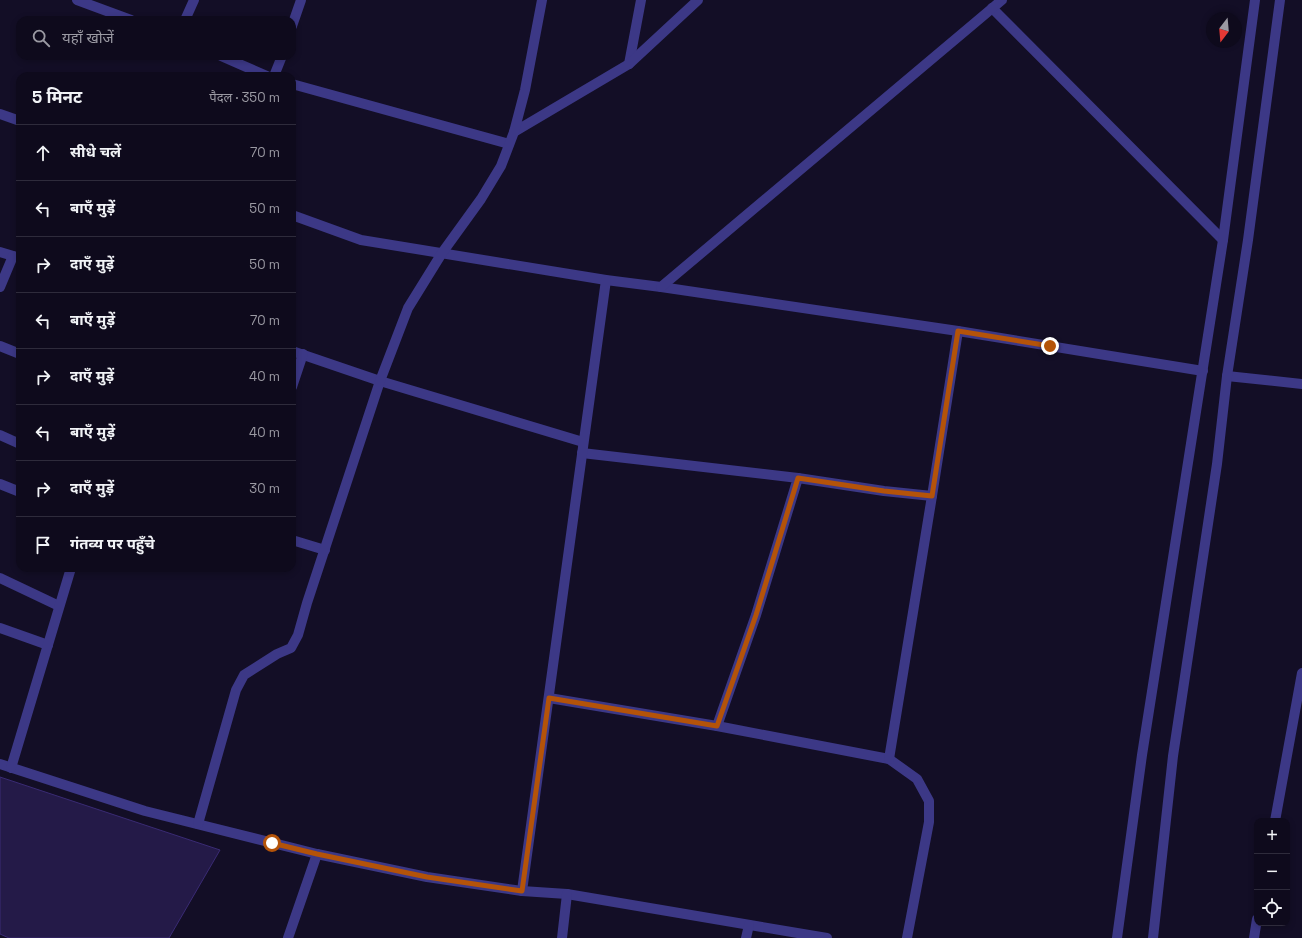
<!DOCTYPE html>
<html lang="hi">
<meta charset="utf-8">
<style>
:root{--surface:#0e0a1c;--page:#171325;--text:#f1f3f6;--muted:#9b9aa3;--line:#2e2b3b}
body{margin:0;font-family:"Space Grotesk","Noto Sans Devanagari",sans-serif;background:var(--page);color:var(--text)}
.controls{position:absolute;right:12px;bottom:12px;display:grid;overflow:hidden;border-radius:8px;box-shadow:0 2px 6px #0003}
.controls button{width:36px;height:36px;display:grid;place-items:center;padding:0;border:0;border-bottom:1px solid var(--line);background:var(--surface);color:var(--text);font:20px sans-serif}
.compass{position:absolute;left:1206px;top:12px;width:36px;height:36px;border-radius:50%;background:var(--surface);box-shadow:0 2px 6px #0003;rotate:196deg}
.stop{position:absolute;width:12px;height:12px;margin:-9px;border:3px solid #b45309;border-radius:50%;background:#fff}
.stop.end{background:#b45309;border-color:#fff;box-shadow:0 1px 4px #0008}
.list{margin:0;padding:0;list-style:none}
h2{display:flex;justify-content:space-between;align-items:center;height:52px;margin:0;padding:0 16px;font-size:17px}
h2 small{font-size:13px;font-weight:400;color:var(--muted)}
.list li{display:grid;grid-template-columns:26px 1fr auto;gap:12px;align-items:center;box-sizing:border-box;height:56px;padding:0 16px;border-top:1px solid var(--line)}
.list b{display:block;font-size:15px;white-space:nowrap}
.list em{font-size:13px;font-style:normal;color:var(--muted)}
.icon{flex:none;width:22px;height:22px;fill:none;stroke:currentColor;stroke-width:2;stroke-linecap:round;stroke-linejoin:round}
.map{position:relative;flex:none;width:1302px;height:938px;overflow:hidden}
.search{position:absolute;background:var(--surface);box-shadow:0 2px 6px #0003;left:16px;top:16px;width:280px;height:44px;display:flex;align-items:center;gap:10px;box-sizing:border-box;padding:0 14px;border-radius:12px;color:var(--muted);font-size:15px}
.panel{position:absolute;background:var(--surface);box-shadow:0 2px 6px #0003;left:16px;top:72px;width:280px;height:500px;border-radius:12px}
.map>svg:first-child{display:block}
.building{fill:#241a48;stroke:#3a2b74}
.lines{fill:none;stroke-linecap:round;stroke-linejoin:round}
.street{stroke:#3c3886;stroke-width:10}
.route{stroke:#b45309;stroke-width:5}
</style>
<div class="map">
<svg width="1302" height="938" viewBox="0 0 1302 938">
<rect width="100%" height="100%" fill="#130e26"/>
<!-- building -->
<polygon class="building" points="0,777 220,850 169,938 9,938 0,934"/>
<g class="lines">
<!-- street -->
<g class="street">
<polyline points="77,0 131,20"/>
<polyline points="992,8 1223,240"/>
<polyline points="185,20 194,0"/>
<polyline points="292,26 301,0"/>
<polyline points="221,56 267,76"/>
<polyline points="629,64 641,0"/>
<polyline points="274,76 282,56"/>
<polyline points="292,84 509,144"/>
<polyline points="0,114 20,121"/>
<polyline points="514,132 629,64 698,0"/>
<polyline points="292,215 361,240 606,280 661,287 958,331 1203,371"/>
<polyline points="0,252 20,258"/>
<polyline points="0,287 13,256"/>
<polyline points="661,287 1002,0"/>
<polyline points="0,346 20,354"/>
<polyline points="292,351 380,381 583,442"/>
<polyline points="1227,376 1302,384"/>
<polyline points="292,387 303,354"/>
<polyline points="0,435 20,444"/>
<polyline points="582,453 798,478 756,615 717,726"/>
<polyline points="798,478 884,491 932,496 958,331"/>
<polyline points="0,484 20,492"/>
<polyline points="292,540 325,550"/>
<polyline points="0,578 59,606"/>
<polyline points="0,628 48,645"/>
<polyline points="549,698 717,726 889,759 917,779 929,801 929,822 907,938"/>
<polyline points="889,759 932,496"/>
<polyline points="0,764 145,811 317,854 427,877 522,891 567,894 827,938"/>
<polyline points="11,768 71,568"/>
<polyline points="1275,821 1302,673"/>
<polyline points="198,824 236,690 244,675 277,654 291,648 298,635 307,603 380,381 408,308 442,253 481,199 501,166 514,132 525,90 542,0"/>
<polyline points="522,891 606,280"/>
<polyline points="288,938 317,854"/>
<polyline points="562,938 567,894"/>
<polyline points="746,938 749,925"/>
<polyline points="1117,938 1142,755 1223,240 1255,0"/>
<polyline points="1153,938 1173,756 1217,464 1227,376 1248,240 1280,0"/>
<polyline points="1254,938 1257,919"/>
</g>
</g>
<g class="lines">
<!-- route -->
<polyline class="route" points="272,843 317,854 427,877 522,891 549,698 717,726 756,615 798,478 884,491 932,496 958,331 1050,346"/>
</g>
</svg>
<div class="controls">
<button>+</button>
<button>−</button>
<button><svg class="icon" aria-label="locate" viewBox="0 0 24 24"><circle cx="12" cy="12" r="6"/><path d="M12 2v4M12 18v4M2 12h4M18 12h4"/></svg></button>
</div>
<svg class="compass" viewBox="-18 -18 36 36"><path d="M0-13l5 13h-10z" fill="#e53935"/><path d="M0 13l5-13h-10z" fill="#9b9aa3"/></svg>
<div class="stop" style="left:272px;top:843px"></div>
<div class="stop end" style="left:1050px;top:346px"></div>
<div class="search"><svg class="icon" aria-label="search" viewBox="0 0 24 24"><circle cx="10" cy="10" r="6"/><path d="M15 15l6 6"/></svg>यहाँ खोजें</div>
<section class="panel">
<h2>5 मिनट<small>पैदल · 350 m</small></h2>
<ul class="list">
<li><svg class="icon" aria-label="ahead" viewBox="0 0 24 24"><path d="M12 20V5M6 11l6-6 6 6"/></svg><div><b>सीधे चलें</b></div><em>70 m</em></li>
<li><svg class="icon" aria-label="left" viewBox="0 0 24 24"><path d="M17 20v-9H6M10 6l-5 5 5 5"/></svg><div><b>बाएँ मुड़ें</b></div><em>50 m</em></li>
<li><svg class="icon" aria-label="right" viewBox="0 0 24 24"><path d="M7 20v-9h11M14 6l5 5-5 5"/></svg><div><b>दाएँ मुड़ें</b></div><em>50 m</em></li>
<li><svg class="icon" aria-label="left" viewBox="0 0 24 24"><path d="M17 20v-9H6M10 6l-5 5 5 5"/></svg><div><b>बाएँ मुड़ें</b></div><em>70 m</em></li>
<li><svg class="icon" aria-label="right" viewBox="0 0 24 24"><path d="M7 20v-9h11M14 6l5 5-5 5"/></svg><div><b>दाएँ मुड़ें</b></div><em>40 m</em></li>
<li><svg class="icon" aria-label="left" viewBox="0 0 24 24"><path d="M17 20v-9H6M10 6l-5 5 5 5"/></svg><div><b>बाएँ मुड़ें</b></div><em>40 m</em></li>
<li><svg class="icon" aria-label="right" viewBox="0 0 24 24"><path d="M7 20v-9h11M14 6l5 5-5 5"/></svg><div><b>दाएँ मुड़ें</b></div><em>30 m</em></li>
<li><svg class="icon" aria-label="arrive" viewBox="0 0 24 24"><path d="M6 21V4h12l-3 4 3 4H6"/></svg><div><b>गंतव्य पर पहुँचे</b></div></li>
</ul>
</section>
</div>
